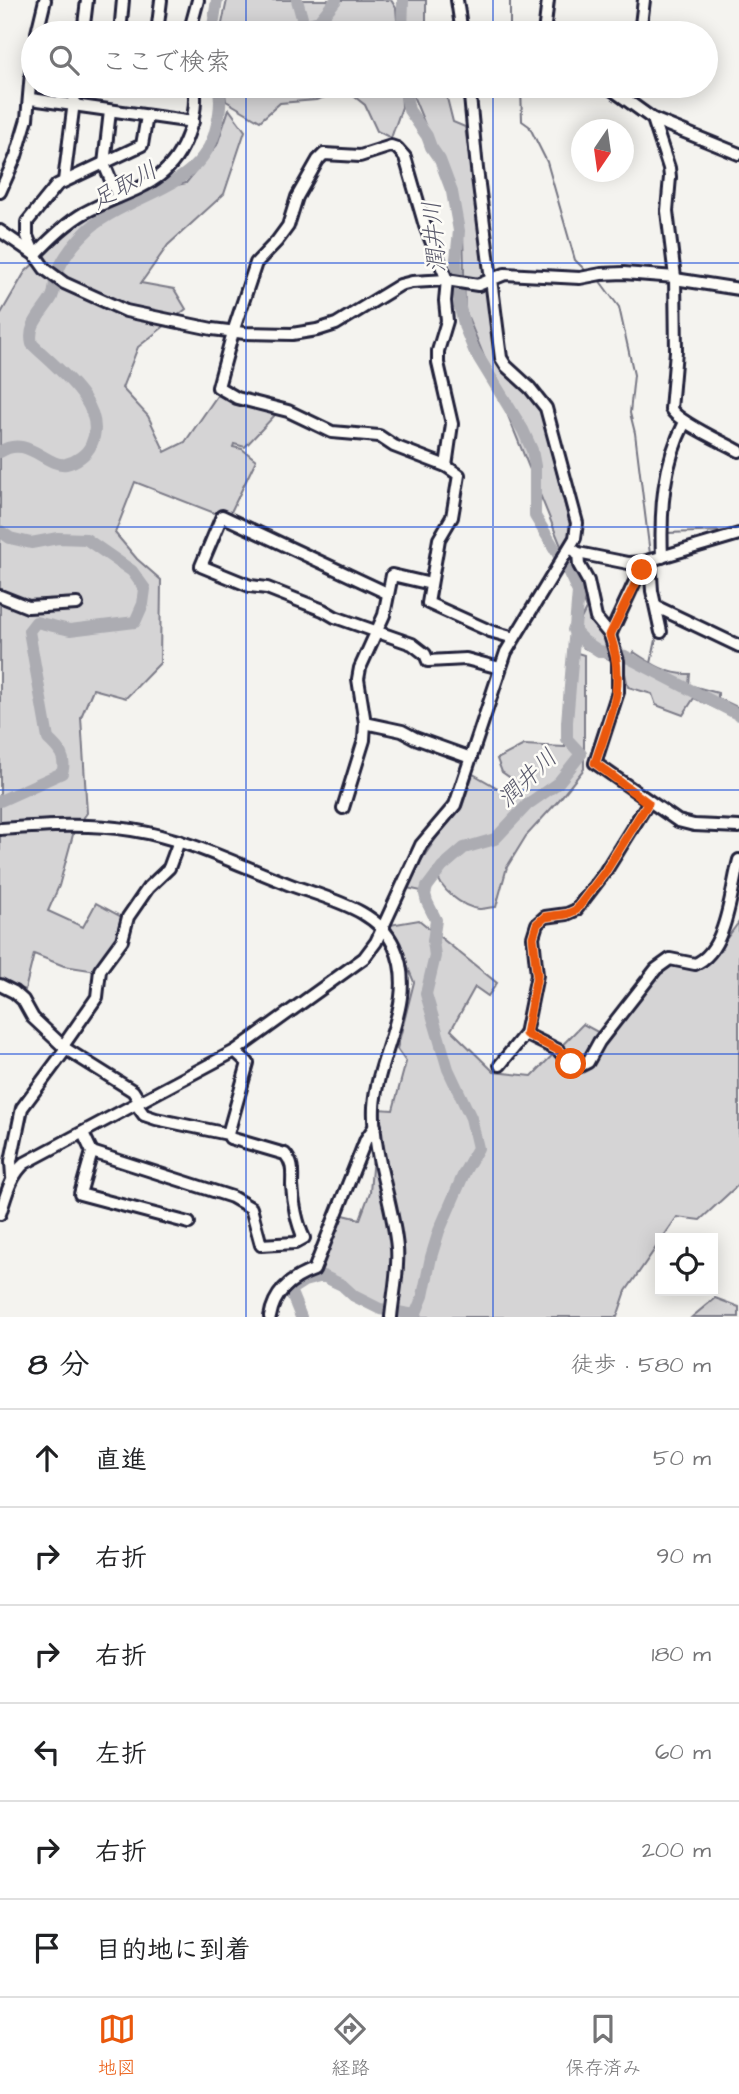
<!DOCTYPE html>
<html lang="ja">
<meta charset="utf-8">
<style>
:root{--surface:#fff;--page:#f2f2f2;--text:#202124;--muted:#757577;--line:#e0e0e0;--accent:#ea580c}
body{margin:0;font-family:"Architects Daughter","Klee One",sans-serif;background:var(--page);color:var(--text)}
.controls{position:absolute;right:21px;bottom:21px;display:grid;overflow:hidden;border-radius:0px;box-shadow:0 4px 18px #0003}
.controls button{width:63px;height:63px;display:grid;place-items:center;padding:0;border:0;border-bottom:2px solid var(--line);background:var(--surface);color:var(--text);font:35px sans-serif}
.compass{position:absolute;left:571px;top:119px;width:63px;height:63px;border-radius:50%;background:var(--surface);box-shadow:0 4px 18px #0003;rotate:193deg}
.stop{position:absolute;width:21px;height:21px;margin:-16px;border:5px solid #ea580c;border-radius:50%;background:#fff}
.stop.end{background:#ea580c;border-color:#fff;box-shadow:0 2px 7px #0008}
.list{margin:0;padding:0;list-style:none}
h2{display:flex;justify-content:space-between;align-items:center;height:91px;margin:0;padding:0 28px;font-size:30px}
h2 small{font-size:23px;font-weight:400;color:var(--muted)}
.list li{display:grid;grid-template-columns:46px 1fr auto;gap:21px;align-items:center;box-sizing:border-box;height:98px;padding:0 28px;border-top:2px solid var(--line)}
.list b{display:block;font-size:26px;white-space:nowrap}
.list em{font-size:23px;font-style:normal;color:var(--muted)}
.icon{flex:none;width:38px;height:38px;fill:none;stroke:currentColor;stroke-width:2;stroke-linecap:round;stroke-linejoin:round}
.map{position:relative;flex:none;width:739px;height:1317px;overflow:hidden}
.search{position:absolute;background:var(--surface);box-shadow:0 4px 18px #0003;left:21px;right:21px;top:21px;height:77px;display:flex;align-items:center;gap:18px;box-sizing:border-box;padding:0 24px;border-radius:38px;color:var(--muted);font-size:26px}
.sheet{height:679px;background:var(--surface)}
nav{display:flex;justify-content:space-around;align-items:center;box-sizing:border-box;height:98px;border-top:2px solid var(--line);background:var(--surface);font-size:19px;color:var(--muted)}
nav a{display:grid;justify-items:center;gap:4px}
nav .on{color:var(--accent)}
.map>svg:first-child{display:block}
.green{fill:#d5d4d5;stroke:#7c7b88;stroke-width:2}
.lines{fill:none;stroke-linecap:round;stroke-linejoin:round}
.stream{stroke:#757582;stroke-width:2}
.river{stroke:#acacb2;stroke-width:12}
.minor-casing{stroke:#22223b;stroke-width:16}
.minor{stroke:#fdfcf7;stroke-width:10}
.route{stroke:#ea580c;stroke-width:9}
.grid{fill:none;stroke:#1d4ed8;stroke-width:2;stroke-opacity:0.55}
.labels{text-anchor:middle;stroke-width:5;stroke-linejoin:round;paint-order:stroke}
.water-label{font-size:24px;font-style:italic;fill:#59596b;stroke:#fdfcf7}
</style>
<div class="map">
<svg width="739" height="1317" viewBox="0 0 739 1317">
<rect width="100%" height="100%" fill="#f4f3ef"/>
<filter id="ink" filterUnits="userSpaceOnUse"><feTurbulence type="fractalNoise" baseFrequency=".0143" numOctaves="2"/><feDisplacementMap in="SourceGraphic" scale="14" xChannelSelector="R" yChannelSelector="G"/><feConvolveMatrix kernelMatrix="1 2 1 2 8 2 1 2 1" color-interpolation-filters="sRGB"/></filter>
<g filter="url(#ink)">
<!-- green -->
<g class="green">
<polygon points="227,0 391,0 396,8 398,33 220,33"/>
<polygon points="398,0 426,0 426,33 401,33"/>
<polygon points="224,86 401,86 402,107 391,138 377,131 365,105 346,90 316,100 280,103 260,121 226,101"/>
<polygon points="409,86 444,86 453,122 465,127 498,364 540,408 571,529 563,551 465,310 463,232 445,173"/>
<polygon points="229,109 245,131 224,194 168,245 141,283 174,289 186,309 138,347 122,388 148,416 165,452 185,442 219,393 276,414 245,447 234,444 233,447 242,449 256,460 231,512 222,516 135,482 115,533 137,559 161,580 160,663 126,698 93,689 81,717 87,813 74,831 59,886 48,911 83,927 96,903 122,917 123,931 96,971 64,966 34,954 25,990 0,982 0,315 25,272 74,226 127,196 186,183 217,145"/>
<polygon points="566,558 575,561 614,654 609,659 584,648 576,638 578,625 586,609"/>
<path d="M571,651L584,655V769L559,800L526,836L507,867L496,907C491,907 484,909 479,909C462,907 439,889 437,873L421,891L407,888L416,868L441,831L462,807L473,774L510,795L522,786L502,772L497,759L524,745L565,747V703Z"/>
<path d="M634,652C652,664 668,675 690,674L689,685L718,693V698L739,708V719L694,698L683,715L656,705L652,694L628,687L623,664L630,660Z"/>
<polygon points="419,920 497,983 488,996 475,987 451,1030 494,1072 532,1076 583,1024 603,1035 674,954 706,966 739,922 739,1184 700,1220 677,1217 626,1291 617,1317 384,1317 386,1312 317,1268 339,1214 360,1219 370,1192 377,1109 393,1110 406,1062 397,1049 414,982 390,925"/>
<polygon points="715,1298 739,1307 739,1317 692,1317"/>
</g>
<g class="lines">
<!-- stream -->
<g class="stream">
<polyline points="510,0 510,33"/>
<polyline points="521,86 522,121 529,126 547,162 575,260 586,271"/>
<polyline points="599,280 619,307 634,375 630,413 635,433 650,554"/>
<polyline points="665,533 730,531"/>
<polyline points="650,668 657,635"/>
</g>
<!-- river -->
<g class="river">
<polyline points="297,0 304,25 319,21 336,0"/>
<polyline points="212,33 217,0"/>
<polyline points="402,33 403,0"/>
<path d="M0,452C27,434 46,467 66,464C76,462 87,454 91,445C110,406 56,368 32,344C27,324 43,313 52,297C55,291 54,287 55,281C59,261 75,242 90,228C131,193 202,189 216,128C220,113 222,100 218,86"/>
<path d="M0,531L10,538L31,543L58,538L86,539L132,571L145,589L143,604L135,622L70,630L36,622L29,631L48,739C59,749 67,758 62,773L0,801"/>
<polyline points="573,630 584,641 599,651 625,656 739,715"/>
<polyline points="301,1317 290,1290 304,1281 323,1276 342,1285 354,1296 380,1309 415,1315 423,1296 431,1257 439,1231 465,1171 478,1148 471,1118 448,1069 426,994 435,956 433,941 436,920 427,902 425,894 427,887 442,867 464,848 495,839 528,804 558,783 581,754 567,739 567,722 578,592 568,571 535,516 535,466 532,450 523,430 474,350 465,328 460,308 456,259 459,231 452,192 440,160 431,147 427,136 409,110 404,86"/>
</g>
<!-- minor casing -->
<g class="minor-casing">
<g id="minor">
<polyline points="457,0 462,33"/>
<polyline points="37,33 45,0"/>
<polyline points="83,33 87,0"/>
<polyline points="120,33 123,0"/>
<polyline points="157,33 161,0"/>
<polyline points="189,33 198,0"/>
<polyline points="544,33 548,0"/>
<polyline points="640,33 644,0"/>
<path d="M607,86L653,119L669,168L670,177L667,211L675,277L676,351L671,409C678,422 723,442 739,451"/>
<polyline points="31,99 193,122"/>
<polyline points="110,111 104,164 118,197"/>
<path d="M147,116L142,145L57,185L27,222V236L35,255C50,239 65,224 84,213C130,188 169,188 188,134C194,118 197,103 194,86"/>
<polyline points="653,119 739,154"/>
<polygon points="391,146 397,148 405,157 425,226 447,280 445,301 447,321 438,351 438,363 452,424 446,466 394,446 379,436 332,432 288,411 237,398 218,387 233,332 256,263 277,241 288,226 297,197 318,160 324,154 360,156"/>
<polyline points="64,181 76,86"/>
<polyline points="0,192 16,156 27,119 33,49"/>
<polyline points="0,231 35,255 45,269 64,283 126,311 212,329 245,333 292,334 317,330 336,324 400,285 412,282 447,280 478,285 505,274 580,278 601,274 624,273 675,277"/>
<polyline points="675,279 739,289"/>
<polyline points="446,466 459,475 452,517 439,539 428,603 490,631 514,638"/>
<polyline points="572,549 578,553 628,563 644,562 739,534"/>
<polyline points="578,553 579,565 588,581 596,618 610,635 618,661 618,692 595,763 678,821 694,825 739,827"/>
<path d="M662,557C660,510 663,464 685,422"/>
<polyline points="650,560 652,591 661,632"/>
<polyline points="387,593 222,516 201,566 250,586 267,588 323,610 335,617 412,644 425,654 428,661 466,659 500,668"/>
<polyline points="0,596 28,607 77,604"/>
<polyline points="657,607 739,646"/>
<polyline points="610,635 644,562"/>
<polyline points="365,723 402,731 415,738 471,758"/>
<polyline points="343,808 364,740 365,723 358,679 360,668 384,615 392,575 431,584"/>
<path d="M0,829C45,826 88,823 132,830C188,839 236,864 288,884C312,893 339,900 362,913C376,921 387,931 394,946C419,1000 377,1054 374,1107C372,1155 393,1201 397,1248C399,1270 393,1295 391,1317"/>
<polyline points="0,985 14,992 23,1000 33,1018 66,1049 133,1091 140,1102"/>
<path d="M525,1034L558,1050L571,1064L580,1066L588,1062L599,1042L656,969L670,959L695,964C727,952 731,889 739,860"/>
<polyline points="63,1046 97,997 100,970 122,940 128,917 148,888 169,868 179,841"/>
<polyline points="500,1065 525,1034 537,975 533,937 537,924 545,917 567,914 576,910 605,872 648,803"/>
<polyline points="83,1133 92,1152 80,1194 189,1223"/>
<polyline points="228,1134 248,1063 235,1051"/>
<path d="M92,1152L232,1197L251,1208L261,1245L295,1243L304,1238C297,1224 293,1202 292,1186C292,1173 294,1164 285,1154L230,1138L228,1134L156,1119L144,1115L136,1104"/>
<polyline points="12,1177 11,1161 22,1108 66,1049"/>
<path d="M0,1214C6,1196 10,1176 25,1163L235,1051L364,958L376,942L421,845L455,805L506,652L575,538L577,523L546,408L530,388L506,366L501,358L477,169L469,86"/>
<path d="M270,1317C274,1292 291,1278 314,1270L366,1139L375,1126"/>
</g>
</g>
<!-- minor -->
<use href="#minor" class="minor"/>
</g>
</g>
<g class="lines" filter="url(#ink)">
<!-- route -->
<path class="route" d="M571,1064L558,1050L526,1034L537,975L533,937L537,924L545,917L567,914L576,910L605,872L648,803L595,763C611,715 627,686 610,635L642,570"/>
</g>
<!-- grid -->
<path class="grid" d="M246,0V33M493,0V33M246,86V1317M493,86V1317M0,263H739M0,527H739M0,790H739M0,1054H739"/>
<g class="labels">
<!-- water labels -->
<g class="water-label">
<text transform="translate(124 185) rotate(-29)" y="8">足取川</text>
<text transform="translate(434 237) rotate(-95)" y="8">潤井川</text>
<text transform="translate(527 778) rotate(-44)" y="8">潤井川</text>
</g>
</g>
</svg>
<div class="controls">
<button><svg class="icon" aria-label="locate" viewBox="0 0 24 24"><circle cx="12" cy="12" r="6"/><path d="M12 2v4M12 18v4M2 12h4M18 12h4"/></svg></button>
</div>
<svg class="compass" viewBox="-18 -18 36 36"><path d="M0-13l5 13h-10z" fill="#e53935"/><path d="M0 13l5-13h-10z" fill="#757577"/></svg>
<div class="stop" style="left:571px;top:1064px"></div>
<div class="stop end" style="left:642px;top:570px"></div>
<div class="search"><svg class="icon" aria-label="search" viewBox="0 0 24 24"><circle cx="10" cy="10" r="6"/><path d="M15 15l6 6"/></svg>ここで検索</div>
</div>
<section class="sheet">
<h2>8 分<small>徒歩 · 580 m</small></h2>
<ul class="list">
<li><svg class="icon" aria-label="ahead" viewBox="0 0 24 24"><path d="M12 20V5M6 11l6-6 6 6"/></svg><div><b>直進</b></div><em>50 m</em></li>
<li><svg class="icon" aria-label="right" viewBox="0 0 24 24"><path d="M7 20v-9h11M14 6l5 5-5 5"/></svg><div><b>右折</b></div><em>90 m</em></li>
<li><svg class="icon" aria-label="right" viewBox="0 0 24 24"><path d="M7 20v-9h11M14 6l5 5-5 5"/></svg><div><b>右折</b></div><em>180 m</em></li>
<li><svg class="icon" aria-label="left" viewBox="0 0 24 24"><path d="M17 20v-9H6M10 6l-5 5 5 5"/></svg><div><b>左折</b></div><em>60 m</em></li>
<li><svg class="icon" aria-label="right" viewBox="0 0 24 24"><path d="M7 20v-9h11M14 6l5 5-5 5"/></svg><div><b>右折</b></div><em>200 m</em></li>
<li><svg class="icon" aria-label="arrive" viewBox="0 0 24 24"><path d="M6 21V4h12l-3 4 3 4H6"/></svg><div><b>目的地に到着</b></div></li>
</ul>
</section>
<nav>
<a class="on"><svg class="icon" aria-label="map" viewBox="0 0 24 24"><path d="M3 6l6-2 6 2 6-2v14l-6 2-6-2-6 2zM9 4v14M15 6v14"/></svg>地図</a>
<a><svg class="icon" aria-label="directions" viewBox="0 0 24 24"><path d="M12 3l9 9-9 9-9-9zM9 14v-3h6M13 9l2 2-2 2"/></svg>経路</a>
<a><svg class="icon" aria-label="saved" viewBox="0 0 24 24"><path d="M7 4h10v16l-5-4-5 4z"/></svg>保存済み</a>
</nav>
